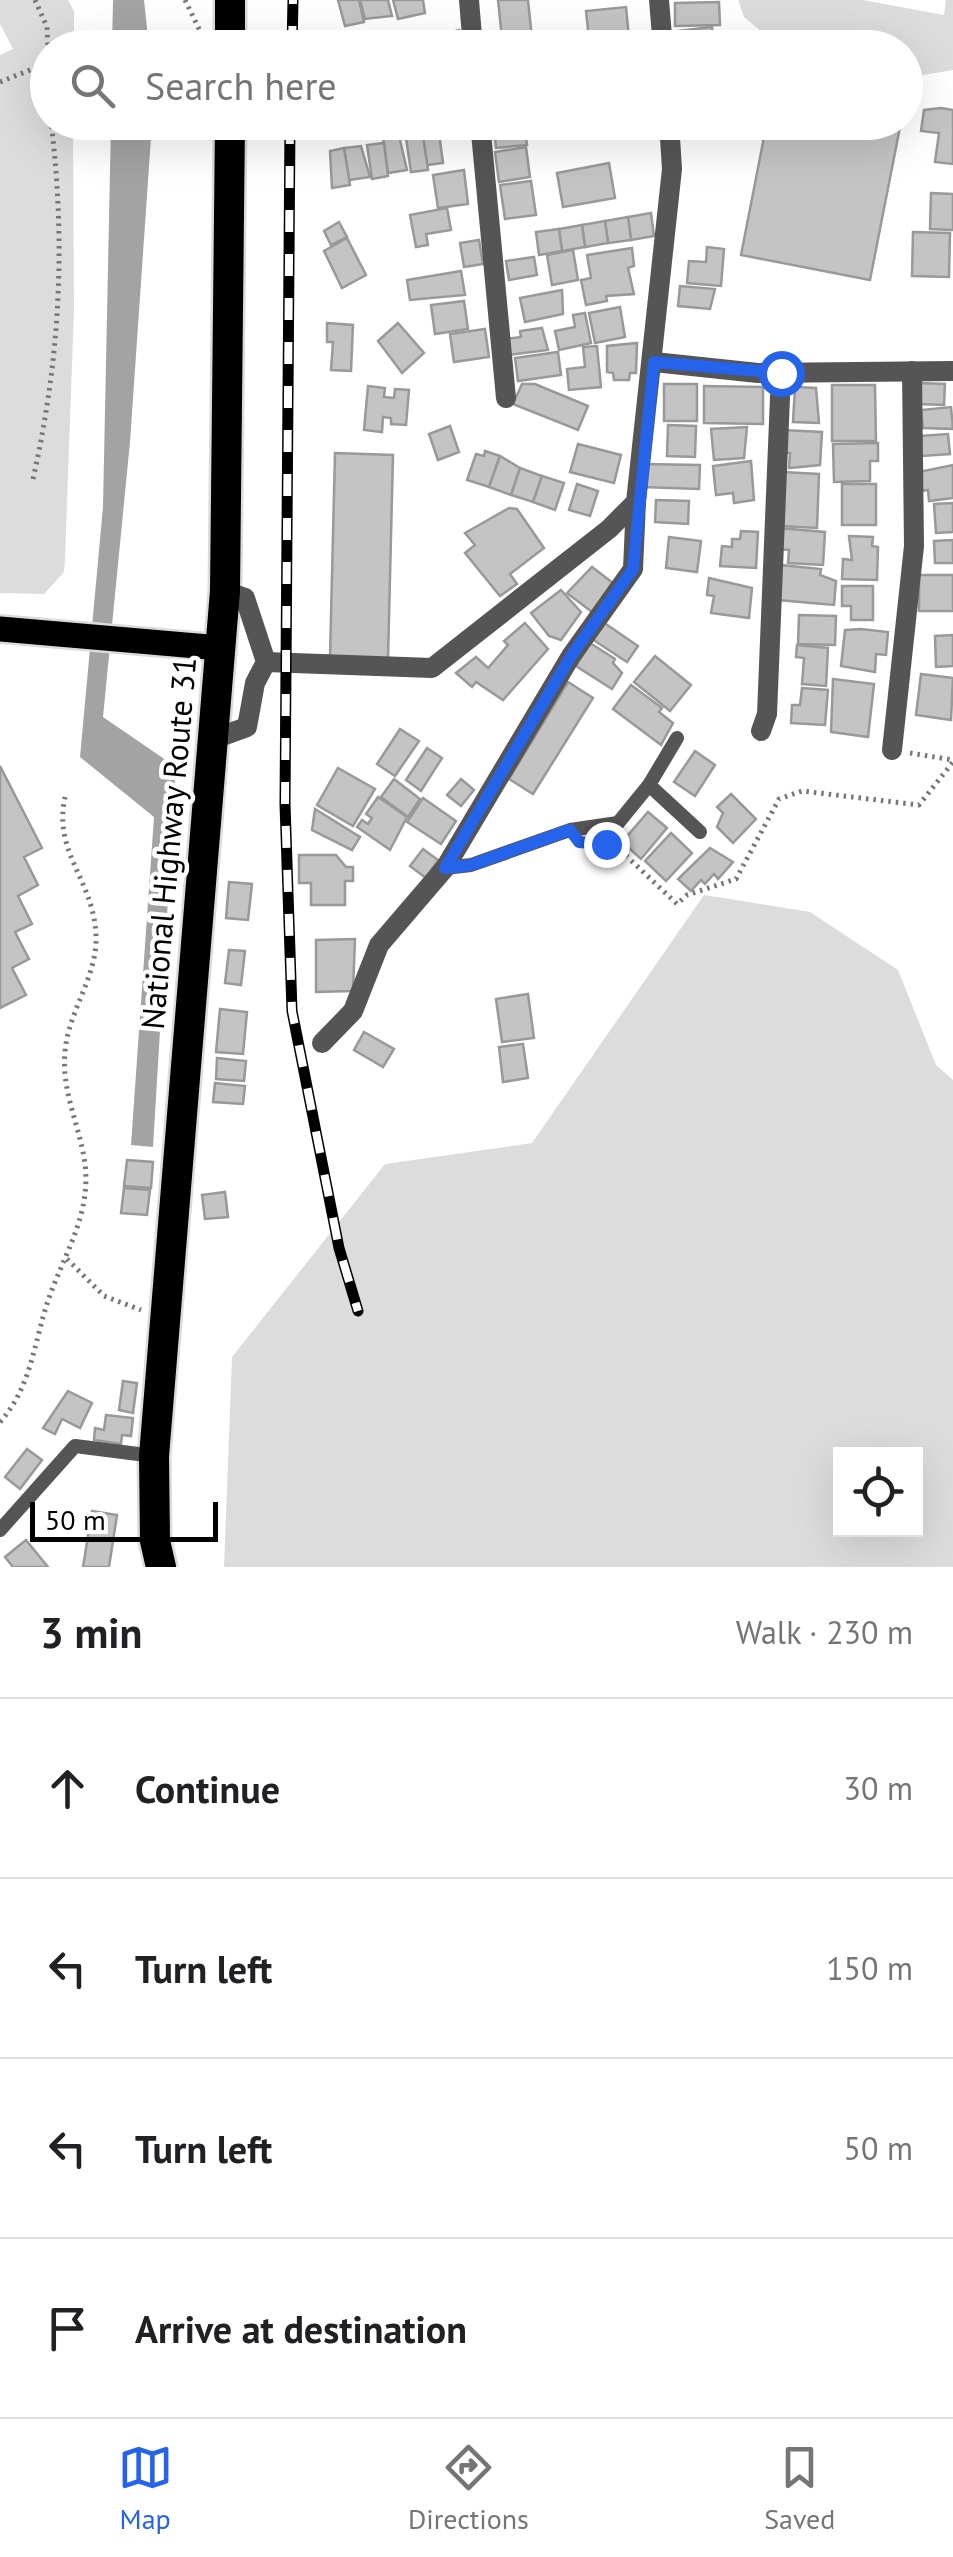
<!DOCTYPE html>
<meta charset="utf-8">
<style>
:root{--surface:#fff;--page:#f2f2f2;--text:#202124;--muted:#757577;--line:#e0e0e0;--accent:#2563eb}
body{margin:0;font-family:"PT Sans",sans-serif;background:var(--page);color:var(--text)}
.controls{position:absolute;right:30px;bottom:30px;display:grid;overflow:hidden;border-radius:0px;box-shadow:0 10px 40px #0002}
.controls button{width:90px;height:90px;display:grid;place-items:center;padding:0;border:0;border-bottom:2px solid var(--line);background:var(--surface);color:var(--text);font:50px sans-serif}
.scale{position:absolute;left:30px;bottom:25px;width:188px;box-sizing:border-box;padding-left:10px;border:5px solid #000;border-top:0;font-size:28px;line-height:35px;white-space:nowrap;color:#000;-webkit-text-stroke:8px #fff;paint-order:stroke}
.stop{position:absolute;width:30px;height:30px;margin:-22px;border:8px solid #2563eb;border-radius:50%;background:#fff}
.stop.end{background:#2563eb;border-color:#fff;box-shadow:0 2px 10px #0008}
.list{margin:0;padding:0;list-style:none}
h2{display:flex;justify-content:space-between;align-items:center;height:130px;margin:0;padding:0 40px;font-size:42px}
h2 small{font-size:32px;font-weight:400;color:var(--muted)}
.list li{display:grid;grid-template-columns:65px 1fr auto;gap:30px;align-items:center;box-sizing:border-box;height:180px;padding:0 40px;border-top:2px solid var(--line)}
.list b{display:block;font-size:38px;white-space:nowrap}
.list em{font-size:32px;font-style:normal;color:var(--muted)}
.icon{flex:none;width:55px;height:55px;fill:none;stroke:currentColor;stroke-width:2;stroke-linecap:round;stroke-linejoin:round}
.map{position:relative;flex:none;width:953px;height:1567px;overflow:hidden}
.search{position:absolute;background:var(--surface);box-shadow:0 10px 40px #0002;left:30px;right:30px;top:30px;height:110px;display:flex;align-items:center;gap:25px;box-sizing:border-box;padding:0 35px;border-radius:55px;color:var(--muted);font-size:38px}
.sheet{height:850px;background:var(--surface)}
nav{display:flex;justify-content:space-around;align-items:center;box-sizing:border-box;height:140px;border-top:2px solid var(--line);background:var(--surface);font-size:28px;color:var(--muted)}
nav a{display:grid;justify-items:center;gap:5px}
nav .on{color:var(--accent)}
.map>svg:first-child{display:block}
.green{fill:#dcdcdc;fill-rule:evenodd}
.water{fill:#a3a3a3}
.building{fill:#c4c4c4;stroke:#999;stroke-width:2.5}
.lines{fill:none;stroke-linecap:round;stroke-linejoin:round}
.primary-casing{stroke:#dbdbdb;stroke-width:30}
.highway-casing{stroke:#dbdbdb;stroke-width:35}
.path{stroke:#777;stroke-width:5;stroke-dasharray:2.5 5;stroke-linecap:butt}
.lane{stroke:#555;stroke-width:14}
.street{stroke:#555;stroke-width:20}
.primary{stroke:#000;stroke-width:25}
.highway{stroke:#000;stroke-width:30}
.rail-casing{stroke:#000;stroke-width:11}
.rail{stroke:#fff;stroke-width:8;stroke-dasharray:22;stroke-linecap:butt}
.route{stroke:#2563eb;stroke-width:12}
.labels{text-anchor:middle;stroke-width:9;stroke-linejoin:round;paint-order:stroke}
.street-label{font-size:32px;fill:#000;stroke:#fff}
</style>
<div class="map">
<svg width="953" height="1567" viewBox="0 0 953 1567">
<rect width="100%" height="100%" fill="#fff"/>
<!-- green -->
<g class="green">
<polygon points="0,0 68,0 74,11 74,47 48,48 48,122 73,123 74,310 65,558 64,572 44,594 0,593 0,55 13,49 0,24"/>
<polygon points="738,0 863,0 944,15 946,0 953,0 953,70 906,78 906,48 780,47 744,17"/>
<path d="M704,895L810,912L898,970L936,1065L953,1080V1567H224L232,1357L385,1164L532,1143ZM840,1454H916V1530H840Z"/>
</g>
<!-- water -->
<g class="water">
<polygon points="113,0 144,0 149,47 112,47"/>
<polygon points="111,123 152,123 130,442 103,717 176,767 153,1147 131,1145 154,817 80,757 103,507"/>
</g>
<!-- building -->
<g class="building">
<polygon points="338,0 359,0 364,22 345,26"/>
<polygon points="360,0 388,0 392,16 365,19"/>
<polygon points="393,0 423,0 425,13 398,19"/>
<polygon points="498,0 528,0 533,48 503,48"/>
<polygon points="719,2 720,25 675,26 675,3"/>
<polygon points="626,7 630,48 590,48 586,11"/>
<polygon points="712,27 714,48 679,48 677,31"/>
<polygon points="459,30 464,48 427,48 425,39"/>
<polygon points="414,32 417,44 423,42 424,48 397,48 394,37"/>
<polygon points="941,108 953,110 953,164 935,162 939,133 921,131 924,110"/>
<polygon points="493,122 524,122 527,145 496,148"/>
<polygon points="580,122 625,122 626,130 600,137 598,127 582,130"/>
<polygon points="767,122 901,122 870,280 741,255"/>
<polygon points="439,133 443,163 427,165 423,136"/>
<polygon points="399,136 407,170 388,173 383,138"/>
<polygon points="423,136 428,170 411,172 406,138"/>
<polygon points="384,143 388,176 372,179 367,145"/>
<polygon points="361,146 370,177 349,180 344,148"/>
<polygon points="526,147 530,177 499,182 495,152"/>
<polygon points="344,148 350,185 332,188 330,151"/>
<polygon points="609,163 615,198 563,207 557,173"/>
<polygon points="464,170 468,204 438,208 433,175"/>
<polygon points="531,181 536,215 505,219 500,185"/>
<polygon points="931,193 953,194 953,230 930,229"/>
<polygon points="447,208 451,230 426,234 428,245 416,247 410,215"/>
<polygon points="651,213 654,236 631,240 628,217"/>
<polygon points="628,217 631,240 608,243 605,221"/>
<polygon points="605,221 608,243 585,247 582,225"/>
<polygon points="339,222 347,237 331,245 324,231"/>
<polygon points="582,225 585,247 562,251 559,229"/>
<polygon points="559,229 562,251 539,255 536,232"/>
<polygon points="913,232 950,233 949,277 912,276"/>
<polygon points="347,238 366,275 342,288 324,251"/>
<polygon points="479,240 483,264 464,267 460,243"/>
<polygon points="707,247 724,249 721,286 687,283 689,261 706,262"/>
<polygon points="632,248 634,266 628,268 634,294 606,296 607,301 586,305 581,280 591,278 587,255"/>
<polygon points="573,250 578,280 552,285 547,255"/>
<polygon points="534,257 537,275 509,280 506,261"/>
<polygon points="461,271 465,295 410,300 407,280"/>
<polygon points="680,286 715,289 710,309 678,306"/>
<polygon points="562,290 563,314 525,322 520,298"/>
<polygon points="464,301 468,329 435,334 431,305"/>
<polygon points="620,307 625,337 595,343 589,313"/>
<polygon points="585,313 591,343 559,350 555,331 575,327 573,315"/>
<polygon points="327,323 353,325 351,371 331,370 333,342 327,342"/>
<polygon points="398,323 424,353 402,373 378,341"/>
<polygon points="542,328 548,350 508,355 506,339 521,337 520,331"/>
<polygon points="485,329 489,357 454,362 450,334"/>
<polygon points="637,343 636,373 630,373 629,380 614,380 613,373 607,372 607,346"/>
<polygon points="597,346 601,387 569,390 567,369 585,367 583,347"/>
<polygon points="558,352 561,375 518,381 515,358"/>
<polygon points="918,383 945,384 944,405 917,404"/>
<polygon points="522,384 535,384 588,406 578,430 513,404"/>
<rect x="664" y="384" width="33" height="37"/>
<polygon points="832,385 875,385 876,441 832,441"/>
<polygon points="368,386 385,388 384,397 394,398 395,389 409,390 406,425 391,424 391,418 383,417 382,432 364,430"/>
<polygon points="704,386 763,387 763,424 704,423"/>
<polygon points="795,387 816,388 819,423 793,422"/>
<polygon points="951,407 953,429 923,428 921,410"/>
<polygon points="668,425 696,426 695,457 667,456"/>
<polygon points="450,426 459,452 438,460 429,434"/>
<polygon points="747,427 744,458 714,460 711,429"/>
<polygon points="782,430 822,432 820,465 789,468 790,453 781,453"/>
<polygon points="948,434 950,454 922,456 920,436"/>
<polygon points="878,443 878,461 870,461 870,481 834,482 833,444"/>
<polygon points="578,444 621,455 614,483 570,472"/>
<polygon points="485,451 500,456 489,487 467,480 476,454 484,456"/>
<polygon points="335,453 393,455 388,659 330,657"/>
<polygon points="500,456 520,468 511,495 489,487"/>
<polygon points="751,461 754,500 734,503 733,493 716,495 713,466"/>
<polygon points="643,464 700,465 699,489 642,487"/>
<polygon points="953,465 953,498 929,501 928,490 921,491 919,472"/>
<polygon points="520,468 542,476 533,502 511,495"/>
<polygon points="783,472 819,474 817,528 780,526"/>
<polygon points="542,476 564,483 555,510 533,502"/>
<polygon points="577,484 598,491 590,516 569,510"/>
<rect x="842" y="484" width="34" height="41"/>
<polygon points="656,500 689,501 688,524 655,522"/>
<polygon points="953,503 953,532 936,533 934,504"/>
<polygon points="509,508 517,509 544,548 510,574 517,584 500,596 465,553 475,545 465,533"/>
<polygon points="778,528 825,532 823,565 788,563 789,550 777,549"/>
<polygon points="741,531 758,532 756,568 720,566 722,546 732,547 732,539 740,539"/>
<polygon points="849,536 873,537 872,546 878,547 877,580 842,579 843,559 852,560"/>
<polygon points="669,537 701,541 697,572 666,568"/>
<polygon points="953,540 953,563 935,563 934,541"/>
<polygon points="781,565 821,569 820,575 836,581 834,605 778,600"/>
<polygon points="592,567 613,583 592,612 567,593"/>
<rect x="919" y="575" width="34" height="36"/>
<polygon points="709,578 752,588 749,618 711,613 714,596 707,595"/>
<polygon points="842,586 873,586 873,620 851,620 851,606 842,606"/>
<polygon points="561,590 581,612 561,640 549,636 531,613"/>
<polygon points="799,615 836,616 835,645 798,644"/>
<polygon points="603,622 638,646 627,662 592,639"/>
<polygon points="525,623 548,649 503,700 476,682 472,687 456,673 476,657 488,668 508,645 504,641"/>
<polygon points="861,629 888,632 886,655 876,654 875,672 841,666 845,630"/>
<polygon points="953,635 953,666 936,667 935,636"/>
<polygon points="590,643 615,659 613,663 622,673 612,689 576,666"/>
<polygon points="797,645 828,648 826,686 802,684 804,658 796,657"/>
<polygon points="655,656 691,685 670,711 634,682"/>
<polygon points="921,674 953,678 951,720 916,715"/>
<polygon points="833,679 874,684 868,737 831,732"/>
<polygon points="568,682 593,698 533,794 509,779"/>
<polygon points="631,685 662,708 659,712 673,723 661,745 613,709"/>
<polygon points="802,688 828,690 825,725 791,723 792,705 800,705"/>
<polygon points="400,729 419,741 395,776 377,764"/>
<polygon points="427,748 442,758 421,791 406,780"/>
<polygon points="695,751 715,765 695,796 674,782"/>
<polygon points="0,766 42,848 24,857 38,885 18,896 32,924 15,932 29,959 12,968 26,995 0,1008"/>
<polygon points="338,768 375,789 353,826 317,805"/>
<polygon points="394,779 420,799 408,817 381,797"/>
<polygon points="461,779 474,790 461,806 447,795"/>
<polygon points="731,794 756,819 733,843 717,827 723,813 717,807"/>
<polygon points="378,797 407,817 390,850 357,827 362,820 368,824 372,818 366,814"/>
<polygon points="423,798 456,821 441,844 407,822"/>
<polygon points="315,809 360,837 352,850 312,830"/>
<polygon points="648,812 667,828 641,859 622,842"/>
<polygon points="671,833 692,853 666,881 645,861"/>
<polygon points="710,848 733,862 718,879 714,874 705,884 701,880 691,891 678,879"/>
<polygon points="423,849 438,860 426,878 410,866"/>
<polygon points="299,855 336,855 346,867 353,867 353,881 345,881 345,905 311,905 311,883 299,883"/>
<polygon points="229,882 252,884 248,920 226,918"/>
<polygon points="355,939 353,991 316,992 316,940"/>
<polygon points="229,950 245,951 241,985 225,983"/>
<polygon points="528,994 534,1038 502,1042 496,999"/>
<polygon points="220,1009 247,1012 243,1054 216,1052"/>
<polygon points="364,1032 394,1049 383,1067 354,1050"/>
<polygon points="523,1044 528,1078 503,1082 499,1047"/>
<polygon points="217,1058 246,1061 244,1081 216,1079"/>
<polygon points="215,1083 245,1086 243,1104 213,1102"/>
<polygon points="127,1160 153,1162 151,1188 124,1186"/>
<polygon points="124,1188 150,1190 147,1215 121,1213"/>
<polygon points="225,1192 228,1217 205,1219 202,1195"/>
<polygon points="123,1381 137,1383 133,1413 119,1410"/>
<polygon points="68,1391 92,1403 80,1428 62,1419 55,1434 43,1428"/>
<polygon points="106,1415 133,1418 131,1436 122,1435 121,1444 94,1440 95,1428 104,1430"/>
<polygon points="27,1449 42,1460 20,1489 5,1477"/>
<polygon points="92,1511 117,1515 109,1567 83,1567"/>
<polygon points="26,1540 48,1567 13,1567 5,1557"/>
</g>
<g class="lines">
<!-- primary casing -->
<g class="primary-casing">
<polyline id="primary" points="0,629 220,648"/>
</g>
<!-- highway casing -->
<g class="highway-casing">
<g id="highway">
<polyline points="230,48 230,0"/>
<polyline points="161,1567 155,1541 154,1456 225,591 230,122"/>
</g>
</g>
<!-- path -->
<g class="path">
<polyline points="35,0 47,27 48,48"/>
<polyline points="185,0 201,33"/>
<polyline points="0,82 35,68 48,49"/>
<path d="M33,479C60,359 66,244 51,122"/>
<polyline points="910,753 953,760"/>
<polyline points="607,844 619,849 677,904 687,895 736,879 779,799 802,791 919,805 953,762"/>
<polyline points="67,1259 104,1296 141,1310"/>
<path d="M0,1422C33,1385 34,1339 50,1295C66,1251 91,1213 85,1164C80,1126 61,1091 65,1052C68,1011 98,976 96,935C93,878 53,854 65,797"/>
</g>
<!-- lane -->
<g class="lane">
<polyline points="649,785 700,832"/>
<polyline points="445,868 471,865 570,830 618,823 649,785 677,738"/>
<polyline points="0,1530 75,1446 154,1456"/>
</g>
<!-- street -->
<g class="street">
<polyline points="469,0 473,48"/>
<polyline points="659,0 663,48"/>
<polyline points="480,122 506,398"/>
<polyline points="654,362 758,373 953,371"/>
<polyline points="266,662 432,668 609,529 636,502 672,169 669,122"/>
<polyline points="761,731 767,714 781,373"/>
<polyline points="211,740 247,727 255,683 266,662 245,598 225,591"/>
<polyline points="892,750 914,546 912,371"/>
<polyline points="322,1043 353,1011 379,945 445,868 571,656 633,569 636,502"/>
</g>
<!-- primary -->
<use href="#primary" class="primary"/>
<!-- highway -->
<use href="#highway" class="highway"/>
<!-- rail casing -->
<g class="rail-casing">
<g id="rail">
<polyline points="292,48 293,0"/>
<polyline points="290,122 285,804 292,1011 339,1248 358,1311"/>
</g>
</g>
<!-- rail -->
<use href="#rail" class="rail"/>
</g>
<g class="lines">
<!-- route -->
<polyline class="route" points="606,844 579,842 570,830 471,865 445,868 571,656 633,569 654,362 781,373"/>
</g>
<g class="labels">
<!-- street labels -->
<g class="street-label">
<text transform="translate(169 843) rotate(-85)" y="11">National Highway Route 31</text>
</g>
</g>
</svg>
<div class="controls">
<button><svg class="icon" aria-label="locate" viewBox="0 0 24 24"><circle cx="12" cy="12" r="6"/><path d="M12 2v4M12 18v4M2 12h4M18 12h4"/></svg></button>
</div>
<div class="scale">50 m</div>
<div class="stop" style="left:781px;top:373px"></div>
<div class="stop end" style="left:606px;top:844px"></div>
<div class="search"><svg class="icon" aria-label="search" viewBox="0 0 24 24"><circle cx="10" cy="10" r="6"/><path d="M15 15l6 6"/></svg>Search here</div>
</div>
<section class="sheet">
<h2>3 min<small>Walk · 230 m</small></h2>
<ul class="list">
<li><svg class="icon" aria-label="ahead" viewBox="0 0 24 24"><path d="M12 20V5M6 11l6-6 6 6"/></svg><div><b>Continue</b></div><em>30 m</em></li>
<li><svg class="icon" aria-label="left" viewBox="0 0 24 24"><path d="M17 20v-9H6M10 6l-5 5 5 5"/></svg><div><b>Turn left</b></div><em>150 m</em></li>
<li><svg class="icon" aria-label="left" viewBox="0 0 24 24"><path d="M17 20v-9H6M10 6l-5 5 5 5"/></svg><div><b>Turn left</b></div><em>50 m</em></li>
<li><svg class="icon" aria-label="arrive" viewBox="0 0 24 24"><path d="M6 21V4h12l-3 4 3 4H6"/></svg><div><b>Arrive at destination</b></div></li>
</ul>
</section>
<nav>
<a class="on"><svg class="icon" aria-label="map" viewBox="0 0 24 24"><path d="M3 6l6-2 6 2 6-2v14l-6 2-6-2-6 2zM9 4v14M15 6v14"/></svg>Map</a>
<a><svg class="icon" aria-label="directions" viewBox="0 0 24 24"><path d="M12 3l9 9-9 9-9-9zM9 14v-3h6M13 9l2 2-2 2"/></svg>Directions</a>
<a><svg class="icon" aria-label="saved" viewBox="0 0 24 24"><path d="M7 4h10v16l-5-4-5 4z"/></svg>Saved</a>
</nav>
